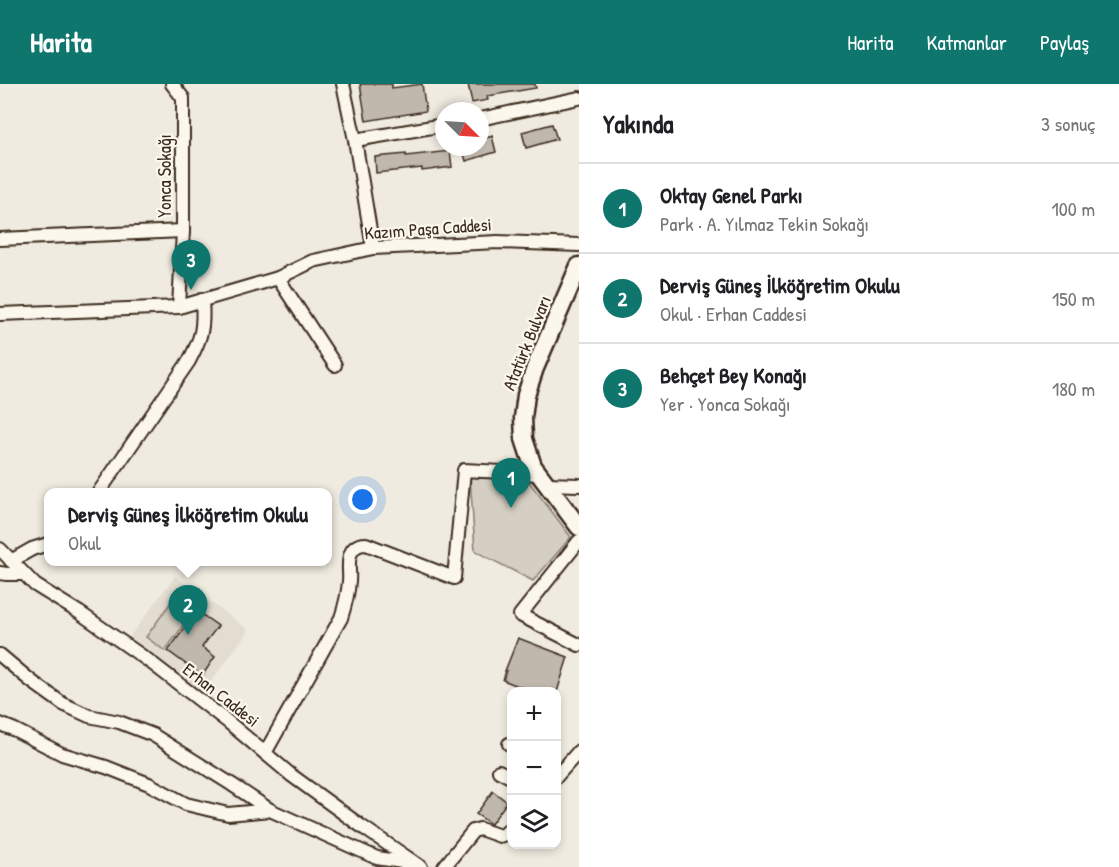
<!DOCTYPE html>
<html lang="tr">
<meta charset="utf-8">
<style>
:root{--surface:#fff;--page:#f2f2f2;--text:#202124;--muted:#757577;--line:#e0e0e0;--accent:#0f766e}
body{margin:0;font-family:"Patrick Hand",sans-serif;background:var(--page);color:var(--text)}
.controls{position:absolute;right:18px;bottom:18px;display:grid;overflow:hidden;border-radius:12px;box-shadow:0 3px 9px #0003}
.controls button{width:54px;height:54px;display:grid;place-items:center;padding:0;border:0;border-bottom:2px solid var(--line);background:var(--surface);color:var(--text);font:30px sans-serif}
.compass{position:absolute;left:435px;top:18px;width:54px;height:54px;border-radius:50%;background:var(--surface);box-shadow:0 3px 9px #0003;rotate:114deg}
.you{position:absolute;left:363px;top:416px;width:21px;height:21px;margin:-15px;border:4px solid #fff;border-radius:50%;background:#1a73e8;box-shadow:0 0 0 9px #1a73e833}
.badge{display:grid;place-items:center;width:39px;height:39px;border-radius:50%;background:var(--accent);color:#fff;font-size:20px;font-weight:700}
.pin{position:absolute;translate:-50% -50px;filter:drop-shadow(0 2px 3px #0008)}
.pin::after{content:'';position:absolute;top:32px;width:21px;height:18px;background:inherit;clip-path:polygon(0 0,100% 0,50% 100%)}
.popup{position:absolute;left:44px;top:404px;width:288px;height:78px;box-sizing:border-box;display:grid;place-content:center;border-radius:12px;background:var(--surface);filter:drop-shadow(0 2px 4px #0005);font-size:20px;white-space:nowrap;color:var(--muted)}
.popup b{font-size:22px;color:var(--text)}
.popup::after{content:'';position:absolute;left:50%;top:100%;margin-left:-12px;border:12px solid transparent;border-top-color:var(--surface)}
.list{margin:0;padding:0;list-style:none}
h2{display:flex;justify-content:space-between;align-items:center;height:78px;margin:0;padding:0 24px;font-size:26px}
h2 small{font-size:20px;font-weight:400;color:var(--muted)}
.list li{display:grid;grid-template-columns:39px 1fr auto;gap:18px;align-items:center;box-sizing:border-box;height:90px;padding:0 24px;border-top:2px solid var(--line)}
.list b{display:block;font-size:22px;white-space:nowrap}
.list p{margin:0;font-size:20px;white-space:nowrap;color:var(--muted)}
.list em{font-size:20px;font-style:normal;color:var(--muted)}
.icon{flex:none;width:33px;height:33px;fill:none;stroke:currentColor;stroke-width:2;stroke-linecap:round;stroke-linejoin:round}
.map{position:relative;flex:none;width:579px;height:783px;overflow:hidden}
header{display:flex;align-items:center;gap:36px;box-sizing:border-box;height:84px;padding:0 30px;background:var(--accent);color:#fff}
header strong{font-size:28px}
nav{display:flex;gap:33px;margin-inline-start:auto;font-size:21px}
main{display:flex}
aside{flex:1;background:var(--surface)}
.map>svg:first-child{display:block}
.built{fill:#e2dcd1}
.green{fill:#d5cec3;stroke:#887c70;stroke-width:1.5}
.building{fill:#c0b8ad;stroke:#3b2a1e;stroke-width:1.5}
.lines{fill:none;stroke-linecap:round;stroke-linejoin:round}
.street-casing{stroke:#3b2a1e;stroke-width:16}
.secondary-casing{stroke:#3b2a1e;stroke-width:21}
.street{stroke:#fbf7ec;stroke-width:12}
.secondary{stroke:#fbf7ec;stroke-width:16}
.labels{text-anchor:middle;stroke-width:4.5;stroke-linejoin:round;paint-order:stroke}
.street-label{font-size:18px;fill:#3b2a1e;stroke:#fbf7ec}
</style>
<header>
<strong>Harita</strong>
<nav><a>Harita</a><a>Katmanlar</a><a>Paylaş</a></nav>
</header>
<main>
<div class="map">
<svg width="579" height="783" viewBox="0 0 579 783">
<rect width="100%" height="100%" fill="#f0ebe0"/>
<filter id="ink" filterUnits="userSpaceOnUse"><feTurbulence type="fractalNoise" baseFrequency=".0167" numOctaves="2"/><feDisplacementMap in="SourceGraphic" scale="12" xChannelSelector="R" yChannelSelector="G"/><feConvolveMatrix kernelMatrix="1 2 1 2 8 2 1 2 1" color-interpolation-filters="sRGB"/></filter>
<g filter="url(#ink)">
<!-- built -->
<polygon class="built" points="175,492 249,546 202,610 128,555"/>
<!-- green -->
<g class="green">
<polygon points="470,391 527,395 571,453 533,497 475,467"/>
<polygon points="174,514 193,528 165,567 146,553"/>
</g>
<!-- building -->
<g class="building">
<polygon points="360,0 392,0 392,4 422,0 426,27 366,37"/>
<polygon points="468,0 535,0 536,4 487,12 488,16 472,19"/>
<polygon points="552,40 557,55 526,64 522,48"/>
<polygon points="492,52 496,68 466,77 462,63 480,63 480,56"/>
<polygon points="450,67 452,83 422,87 422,84 376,89 375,73 406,70 406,72"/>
<polygon points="197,527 218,542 202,563 215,573 202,592 168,567"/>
<polygon points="518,554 568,573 557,608 533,608 503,596 506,587 505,587"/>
<polygon points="493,707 507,718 491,740 476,730"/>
</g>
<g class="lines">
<!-- street casing -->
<g class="street-casing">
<g id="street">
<polyline points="172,0 183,14 183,147 179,223"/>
<polyline points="343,0 355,56 444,41"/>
<polyline points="480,35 579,14"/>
<polyline points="355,56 373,164"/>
<polyline points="0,155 183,147"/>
<polyline points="278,194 335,281"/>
<polyline points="0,230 179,223 278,194 313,177 373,164 498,158 579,161"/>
<polyline points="547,400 579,401"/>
<path d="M99,408L189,277C202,253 204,243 202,216"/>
<polyline points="579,457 520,531 579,561"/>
<polyline points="0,465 35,501 80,529 149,577 228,638 291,691 361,742 421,783"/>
<polyline points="11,477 32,465 48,460"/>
<polyline points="0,489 7,490 24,490"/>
<polyline points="0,571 31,597 63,620 89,632 119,638 153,651 231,700 270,726 377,774 415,780"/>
<polyline points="0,640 15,646 62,670 106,683 149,700 186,720 228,730 270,726"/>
<polyline points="509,660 512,661"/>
<path d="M265,669L341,534C345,522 348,510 349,497C350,489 347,476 351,469C354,462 360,460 366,460L454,494L464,386L539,390"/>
<polyline points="499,687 512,694"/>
<polyline points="556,693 579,667"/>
<polyline points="444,783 473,747 480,745 500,752 505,750 512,742"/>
</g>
</g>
<!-- secondary casing -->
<g class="secondary-casing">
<polyline id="secondary" points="579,182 535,284 526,311 523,334 524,355 533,382 579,443"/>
</g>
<!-- street -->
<use href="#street" class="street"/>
<!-- secondary -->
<use href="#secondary" class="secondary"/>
</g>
</g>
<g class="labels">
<!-- street labels -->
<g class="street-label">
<text transform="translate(165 92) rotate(-90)" y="6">Yonca Sokağı</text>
<text transform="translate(428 145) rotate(-4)" y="6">Kazım Paşa Caddesi</text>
<text transform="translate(527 259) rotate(-68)" y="6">Atatürk Bulvarı</text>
<text transform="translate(221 611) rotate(38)" y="6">Erhan Caddesi</text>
</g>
</g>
</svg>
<div class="controls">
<button>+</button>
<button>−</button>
<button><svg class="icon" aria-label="layers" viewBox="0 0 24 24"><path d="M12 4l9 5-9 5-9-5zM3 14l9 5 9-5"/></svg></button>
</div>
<svg class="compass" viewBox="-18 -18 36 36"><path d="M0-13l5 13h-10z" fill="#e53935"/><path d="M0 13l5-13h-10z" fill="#757577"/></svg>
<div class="you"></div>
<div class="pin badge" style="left:511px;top:424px">1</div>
<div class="pin badge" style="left:188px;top:551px">2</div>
<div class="popup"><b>Derviş Güneş İlköğretim Okulu</b>Okul</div>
<div class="pin badge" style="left:191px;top:206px">3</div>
</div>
<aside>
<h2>Yakında<small>3 sonuç</small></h2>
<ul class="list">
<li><span class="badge">1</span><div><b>Oktay Genel Parkı</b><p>Park · A. Yılmaz Tekin Sokağı</p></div><em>100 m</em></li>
<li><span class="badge">2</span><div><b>Derviş Güneş İlköğretim Okulu</b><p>Okul · Erhan Caddesi</p></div><em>150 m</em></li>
<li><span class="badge">3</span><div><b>Behçet Bey Konağı</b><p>Yer · Yonca Sokağı</p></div><em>180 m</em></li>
</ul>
</aside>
</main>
